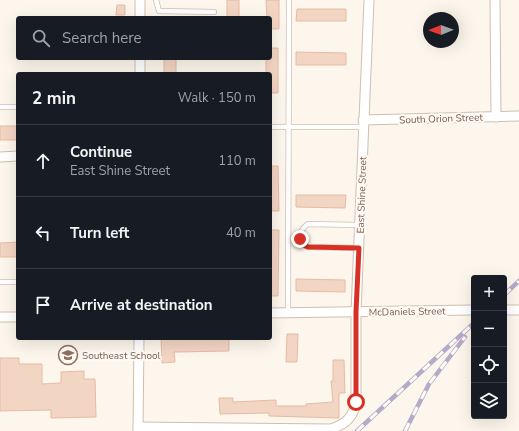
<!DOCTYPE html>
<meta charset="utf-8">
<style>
:root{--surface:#171b24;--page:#20242c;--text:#f1f3f6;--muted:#9ea1a6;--line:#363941}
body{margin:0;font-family:"Nunito Sans",sans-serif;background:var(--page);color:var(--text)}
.controls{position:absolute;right:12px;bottom:12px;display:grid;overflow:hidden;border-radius:4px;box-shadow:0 4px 16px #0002}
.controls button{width:36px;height:36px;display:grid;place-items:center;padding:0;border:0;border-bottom:1px solid var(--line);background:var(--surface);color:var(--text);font:20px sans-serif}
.compass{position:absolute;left:423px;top:12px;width:36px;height:36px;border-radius:50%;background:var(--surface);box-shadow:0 4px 16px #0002;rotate:269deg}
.stop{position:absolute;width:12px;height:12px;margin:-9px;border:3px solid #d93025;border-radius:50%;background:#fff}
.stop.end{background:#d93025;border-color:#fff;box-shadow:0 1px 4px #0008}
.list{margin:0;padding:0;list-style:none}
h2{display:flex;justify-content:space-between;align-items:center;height:52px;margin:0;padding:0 16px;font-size:17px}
h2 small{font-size:13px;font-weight:400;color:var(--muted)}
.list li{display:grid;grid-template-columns:26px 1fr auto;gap:12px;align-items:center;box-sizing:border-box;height:72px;padding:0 16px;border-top:1px solid var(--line)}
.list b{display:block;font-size:15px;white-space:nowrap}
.list p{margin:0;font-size:13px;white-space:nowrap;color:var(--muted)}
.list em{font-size:13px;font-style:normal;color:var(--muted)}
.icon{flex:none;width:22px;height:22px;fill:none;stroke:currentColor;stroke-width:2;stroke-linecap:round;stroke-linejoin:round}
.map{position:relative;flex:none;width:519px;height:431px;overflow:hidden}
.search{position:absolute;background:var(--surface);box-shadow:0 4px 16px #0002;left:16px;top:16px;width:256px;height:44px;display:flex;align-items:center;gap:10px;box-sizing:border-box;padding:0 14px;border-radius:4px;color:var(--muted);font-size:15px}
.panel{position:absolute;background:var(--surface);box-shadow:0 4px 16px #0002;left:16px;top:72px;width:256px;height:268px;border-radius:4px}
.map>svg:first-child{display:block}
.building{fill:#f3d5c3;stroke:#e6bba3}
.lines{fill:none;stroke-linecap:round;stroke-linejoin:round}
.service-casing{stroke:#d1beb0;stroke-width:6}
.minor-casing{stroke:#d1beb0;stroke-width:11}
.service{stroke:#fff;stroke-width:4.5}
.minor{stroke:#fff;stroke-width:9}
.rail-casing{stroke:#b9a8c9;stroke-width:4.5}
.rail{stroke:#fffaf3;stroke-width:3;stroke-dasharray:9;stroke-linecap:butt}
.route{stroke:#d93025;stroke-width:5}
.labels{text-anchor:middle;stroke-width:4;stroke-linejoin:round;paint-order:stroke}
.street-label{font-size:10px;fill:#7a5c4d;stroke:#fffaf3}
.education-label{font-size:10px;fill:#785e54;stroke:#fffaf3;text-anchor:start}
</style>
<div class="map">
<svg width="519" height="431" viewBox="0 0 519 431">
<rect width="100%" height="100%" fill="#fdf6ec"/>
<!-- building -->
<g class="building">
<rect x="227" y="0" width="12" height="18"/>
<polygon points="266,0 279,0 279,29 270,29 270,18 267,18"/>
<polygon points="117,5 125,5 125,15 116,15"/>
<polygon points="297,9 346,9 346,21 296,21"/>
<polygon points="270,48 278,48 278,93 270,93 270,74 266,74 266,58 270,58"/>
<polygon points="296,52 346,53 346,65 296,65"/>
<rect x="164" y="58" width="12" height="16"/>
<rect x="0" y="126" width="18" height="14"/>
<polygon points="270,166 278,166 279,211 270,211"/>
<polygon points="296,195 346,195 345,208 296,207"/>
<polygon points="270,230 279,230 278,296 270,296"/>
<polygon points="18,242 18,257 0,257 0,243"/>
<polygon points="296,279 345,280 345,292 296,291"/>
<polygon points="287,334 298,334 297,362 286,362"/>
<polygon points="161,338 229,338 229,351 174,352 175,362 162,363"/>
<polygon points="0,358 19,358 19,364 42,364 42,384 61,383 61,372 84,371 84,379 95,379 96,417 51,418 51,410 0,411"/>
<polygon points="333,360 344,360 345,393 339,393 339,418 269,416 269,413 220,414 219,398 233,398 233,402 276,400 276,406 306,406 306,404 333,402 331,381 333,381"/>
</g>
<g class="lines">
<!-- service casing -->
<g class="service-casing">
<g id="service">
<polyline points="156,0 159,11 214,12"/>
<polyline points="0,107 18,107"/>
<polyline points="270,127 363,127"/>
<path d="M359,248L308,247C298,242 298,231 308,224L359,225"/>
<polyline points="0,282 18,282"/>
<polyline points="288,313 289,0"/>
</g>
</g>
<!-- minor casing -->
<g class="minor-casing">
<g id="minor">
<polyline points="495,0 496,117"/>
<polyline points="140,18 140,0"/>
<polyline points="140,74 140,58"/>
<polyline points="363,120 519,116"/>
<polyline points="0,157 18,156"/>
<polyline points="504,310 519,310"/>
<polyline points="270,313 472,310"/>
<polyline points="0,317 18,317"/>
<path d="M138,427L331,429C346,424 353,417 356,403V312L369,0"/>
<polyline points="138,431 139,338"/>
</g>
</g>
<!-- service -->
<use href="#service" class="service"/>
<!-- minor -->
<use href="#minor" class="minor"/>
<!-- rail casing -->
<g class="rail-casing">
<g id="rail">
<polyline points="504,295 519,281"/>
<polyline points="357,431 474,323"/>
<polyline points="405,431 429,384 465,337"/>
</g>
</g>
<!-- rail -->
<use href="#rail" class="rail"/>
</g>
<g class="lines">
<!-- route -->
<polyline class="route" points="300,239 303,245 308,247 359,248 356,312 356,402"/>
</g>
<!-- icons -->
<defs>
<g id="school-ring" transform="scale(1)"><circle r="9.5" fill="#fffaf3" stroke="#8d6e63" stroke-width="1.5"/><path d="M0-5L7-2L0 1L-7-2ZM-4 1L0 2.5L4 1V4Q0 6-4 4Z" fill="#8d6e63"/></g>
</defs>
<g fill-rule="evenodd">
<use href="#school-ring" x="68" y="355"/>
</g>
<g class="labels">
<!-- street labels -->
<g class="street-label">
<text transform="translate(441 118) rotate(-2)" y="4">South Orion Street</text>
<text transform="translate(361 195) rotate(-88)" y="4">East Shine Street</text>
<text transform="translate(407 311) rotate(-1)" y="4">McDaniels Street</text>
</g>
<!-- education labels -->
<g class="education-label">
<text x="82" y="359">Southeast School</text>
</g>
</g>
</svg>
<div class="controls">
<button>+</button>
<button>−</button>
<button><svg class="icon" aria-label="locate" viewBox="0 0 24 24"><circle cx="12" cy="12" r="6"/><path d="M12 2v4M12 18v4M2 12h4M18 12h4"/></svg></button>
<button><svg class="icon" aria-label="layers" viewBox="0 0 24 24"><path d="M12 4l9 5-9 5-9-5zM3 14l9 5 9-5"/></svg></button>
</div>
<svg class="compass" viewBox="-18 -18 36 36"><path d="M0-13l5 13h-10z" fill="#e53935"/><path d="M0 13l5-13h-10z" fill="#9ea1a6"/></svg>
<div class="stop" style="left:356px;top:402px"></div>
<div class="stop end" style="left:300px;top:239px"></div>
<div class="search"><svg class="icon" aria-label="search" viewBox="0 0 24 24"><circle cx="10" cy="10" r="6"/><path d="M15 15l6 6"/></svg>Search here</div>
<section class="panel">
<h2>2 min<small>Walk · 150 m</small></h2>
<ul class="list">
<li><svg class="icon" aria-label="ahead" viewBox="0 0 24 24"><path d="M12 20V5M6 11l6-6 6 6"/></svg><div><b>Continue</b><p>East Shine Street</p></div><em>110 m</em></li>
<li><svg class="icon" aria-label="left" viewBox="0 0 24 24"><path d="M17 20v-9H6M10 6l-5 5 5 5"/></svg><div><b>Turn left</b></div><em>40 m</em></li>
<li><svg class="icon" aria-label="arrive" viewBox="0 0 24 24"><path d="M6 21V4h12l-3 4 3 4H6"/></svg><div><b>Arrive at destination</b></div></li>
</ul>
</section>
</div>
